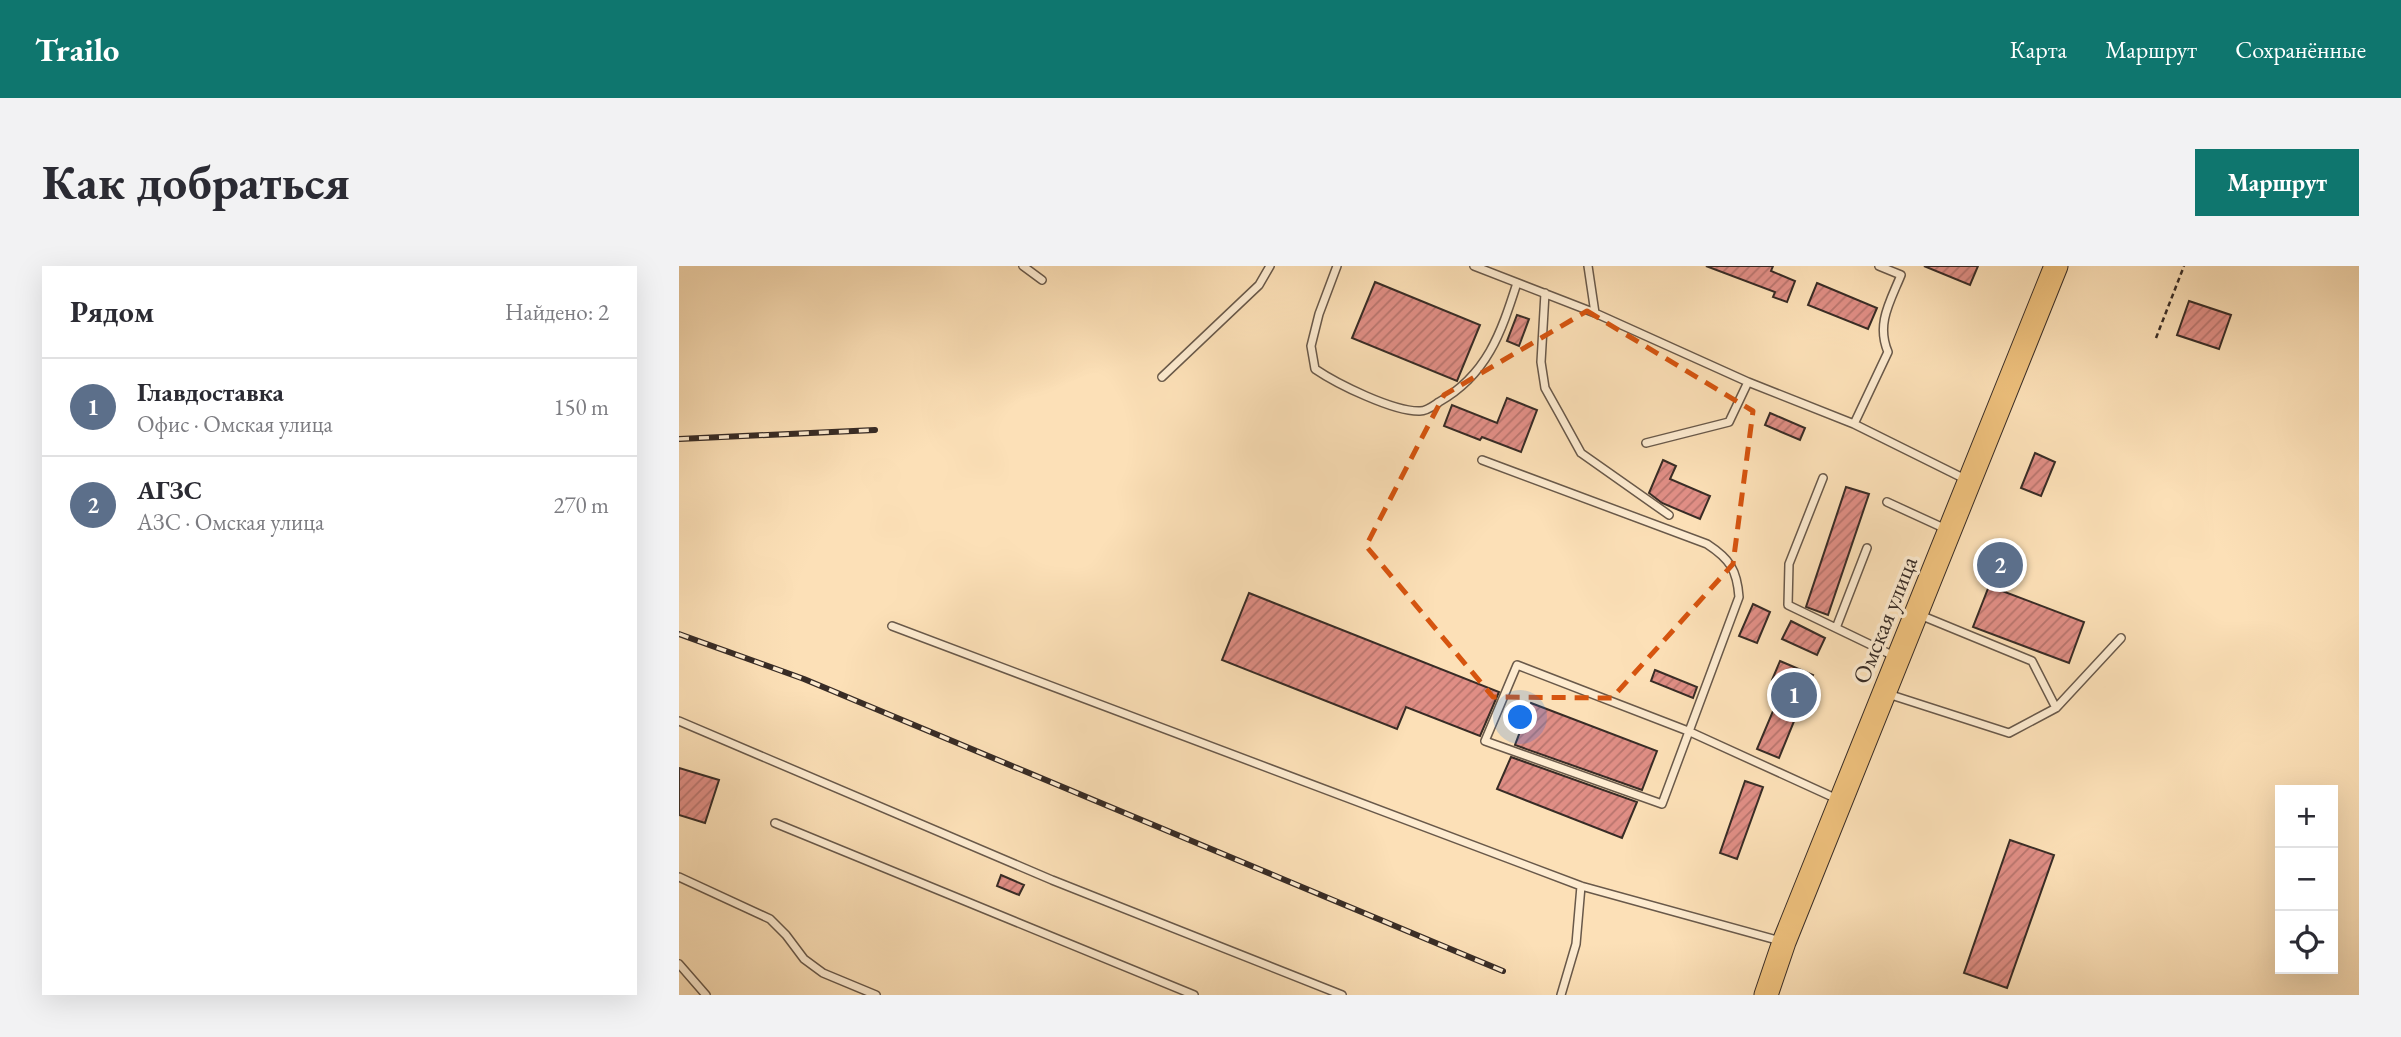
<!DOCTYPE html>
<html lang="ru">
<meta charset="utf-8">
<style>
:root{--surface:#fff;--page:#f2f2f3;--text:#2b2b33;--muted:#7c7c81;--line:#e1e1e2;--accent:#0f766e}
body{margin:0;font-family:"EB Garamond",serif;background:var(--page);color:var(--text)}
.controls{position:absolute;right:21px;bottom:21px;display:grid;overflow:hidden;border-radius:0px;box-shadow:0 7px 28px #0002}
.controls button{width:63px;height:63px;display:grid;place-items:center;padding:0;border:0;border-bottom:2px solid var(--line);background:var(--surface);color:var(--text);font:35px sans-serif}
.you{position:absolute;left:842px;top:452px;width:24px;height:24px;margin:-18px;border:5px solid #fff;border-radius:50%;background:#1a73e8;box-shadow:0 0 0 10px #1a73e833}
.badge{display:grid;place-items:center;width:46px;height:46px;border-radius:50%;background:var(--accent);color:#fff;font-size:23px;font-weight:700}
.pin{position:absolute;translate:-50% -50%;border:4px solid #fff;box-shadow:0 2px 7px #0006}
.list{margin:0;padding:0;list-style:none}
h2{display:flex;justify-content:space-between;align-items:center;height:91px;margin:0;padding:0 28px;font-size:30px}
h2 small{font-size:23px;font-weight:400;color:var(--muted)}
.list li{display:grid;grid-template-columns:46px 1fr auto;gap:21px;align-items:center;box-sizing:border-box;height:98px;padding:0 28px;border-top:2px solid var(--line)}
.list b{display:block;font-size:26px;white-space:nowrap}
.list p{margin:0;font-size:23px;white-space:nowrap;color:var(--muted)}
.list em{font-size:23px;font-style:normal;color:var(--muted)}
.icon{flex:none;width:38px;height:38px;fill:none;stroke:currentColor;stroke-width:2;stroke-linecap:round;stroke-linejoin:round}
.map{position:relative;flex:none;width:1680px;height:729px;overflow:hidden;border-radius:0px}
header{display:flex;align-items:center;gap:42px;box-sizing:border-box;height:98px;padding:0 35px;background:var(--accent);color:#fff}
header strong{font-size:33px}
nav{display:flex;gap:38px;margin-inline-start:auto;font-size:24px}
.intro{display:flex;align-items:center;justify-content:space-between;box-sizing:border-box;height:168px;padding:0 42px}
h1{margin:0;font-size:49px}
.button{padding:18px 32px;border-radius:0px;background:var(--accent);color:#fff;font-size:24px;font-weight:700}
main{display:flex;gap:42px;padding:0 42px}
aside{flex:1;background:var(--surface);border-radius:0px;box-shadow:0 7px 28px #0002}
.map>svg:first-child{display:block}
</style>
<header>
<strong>Trailo</strong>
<nav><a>Карта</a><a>Маршрут</a><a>Сохранённые</a></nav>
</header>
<div class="intro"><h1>Как добраться</h1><a class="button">Маршрут</a></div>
<main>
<aside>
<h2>Рядом<small>Найдено: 2</small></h2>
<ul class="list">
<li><span class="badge" style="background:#5c6f8a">1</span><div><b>Главдоставка</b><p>Офис · Омская улица</p></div><em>150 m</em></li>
<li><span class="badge" style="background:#5c6f8a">2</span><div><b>АГЗС</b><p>АЗС · Омская улица</p></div><em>270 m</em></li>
</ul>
</aside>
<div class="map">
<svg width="1680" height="729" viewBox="0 0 1680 729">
<defs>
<pattern id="building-hatch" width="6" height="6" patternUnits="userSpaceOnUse" patternTransform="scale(1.75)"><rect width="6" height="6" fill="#e08e85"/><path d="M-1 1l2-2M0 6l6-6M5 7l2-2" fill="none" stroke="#b7746d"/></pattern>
</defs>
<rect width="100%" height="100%" fill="#fce0b7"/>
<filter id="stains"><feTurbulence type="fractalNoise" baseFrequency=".00286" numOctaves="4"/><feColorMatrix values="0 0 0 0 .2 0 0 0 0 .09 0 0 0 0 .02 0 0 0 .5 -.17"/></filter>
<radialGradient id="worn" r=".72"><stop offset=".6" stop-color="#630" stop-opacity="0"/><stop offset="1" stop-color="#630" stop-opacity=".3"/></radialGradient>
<path fill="url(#building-hatch)" stroke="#382c26" stroke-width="2" d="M1027 0H1094L1092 5 1116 15 1108 36 1094 31 1096 26Z
M1245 0H1299L1291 19Z
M696 16 801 59 778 115 673 72Z
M1138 17 1198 42 1189 63 1129 39Z
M1510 35 1552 49 1540 83 1498 69Z
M838 49 850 53 840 80 828 75Z
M828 132 858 144 842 186 803 171 801 174 765 160 773 139 818 157Z
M1091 147 1126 162 1121 174 1086 159Z
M1356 187 1376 196 1362 230 1342 222Z
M984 194 997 200 991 213 1031 230 1021 253 983 237 970 227Z
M1167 221 1190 228 1149 349 1127 341Z
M1310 320 1405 356 1390 397 1294 361Z
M570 327 820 426 801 470 727 441 718 463 543 394Z
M1074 338 1091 346 1078 377 1060 370Z
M1112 355 1146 372 1138 389 1103 373Z
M1101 395 1134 409 1100 492 1078 483 1105 419 1093 414Z
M976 404 1018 421 1014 432 972 415Z
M852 437 978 485 963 524 836 479Z
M832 491 958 536 943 572 818 523Z
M0 502 40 514 26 557 0 549Z
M1066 515 1084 521 1058 593 1041 587Z
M1331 574 1375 589 1328 722 1285 707Z
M322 609 345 619 340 629 318 620Z"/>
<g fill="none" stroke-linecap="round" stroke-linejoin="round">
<defs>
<path id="service" d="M344 0 363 14
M658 0 640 48 632 80 636 103C658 118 715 146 741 145 748 145 754 140 760 136 808 109 822 67 838 17
M795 0 916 47 1069 116 1175 158 1288 214
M909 0 916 47
M866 27 862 96 866 122 880 147 902 187 990 249
M483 111 580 19 591 0
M1175 158 1209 86C1197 58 1211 36 1222 9L1200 0
M967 177 1050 156 1069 116
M803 194 1028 278C1051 293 1058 304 1060 331L983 538 806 475 838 399 1009 465 1158 533
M1144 212 1110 298 1109 339 1215 390
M1208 236 1269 264
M1241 349 1353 395 1377 442
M213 360 902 620 1101 675
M1157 362 1188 282
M1209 428 1330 467 1377 442 1442 372
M0 455 373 614 663 729
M96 557 515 729
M0 611 91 653 107 669 125 693 144 707 197 729
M0 698 27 729
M882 729 897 678 902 620"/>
<path id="primary" d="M1087 729 1105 676 1377 0"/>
</defs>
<use href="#service" stroke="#69594a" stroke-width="10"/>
<use href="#primary" stroke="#382c26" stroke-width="25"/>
<path stroke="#382c26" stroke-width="2.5" stroke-dasharray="5 3.5" stroke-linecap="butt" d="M1477 72 1505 0"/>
<use href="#service" stroke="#fdebd0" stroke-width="7"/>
<use href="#primary" stroke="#eec07c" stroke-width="23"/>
<defs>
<path id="rail" d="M0 173 196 164
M0 368 125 413 824 705"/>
</defs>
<use href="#rail" stroke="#382c26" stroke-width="6"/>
<use href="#rail" stroke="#fdebd0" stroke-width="3.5" stroke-dasharray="10" stroke-linecap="butt"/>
</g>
<path fill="none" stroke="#d6540f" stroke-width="5" stroke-dasharray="14 9" stroke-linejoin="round" d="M908 45 1074 145 1054 298 933 432 814 431 687 280 765 129Z"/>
<g text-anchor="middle" stroke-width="7" stroke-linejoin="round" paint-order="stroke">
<g font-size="24" fill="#382c26" stroke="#fdebd0">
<text transform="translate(1206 354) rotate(-68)" y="8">Омская улица</text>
</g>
</g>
<rect width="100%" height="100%" filter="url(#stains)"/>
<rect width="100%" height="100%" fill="url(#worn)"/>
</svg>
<div class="controls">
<button>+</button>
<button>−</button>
<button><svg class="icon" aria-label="locate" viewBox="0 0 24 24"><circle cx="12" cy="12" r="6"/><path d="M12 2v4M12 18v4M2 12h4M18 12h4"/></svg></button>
</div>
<div class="you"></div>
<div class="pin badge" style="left:1115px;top:429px;background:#5c6f8a">1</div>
<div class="pin badge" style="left:1321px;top:299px;background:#5c6f8a">2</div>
</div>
</main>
